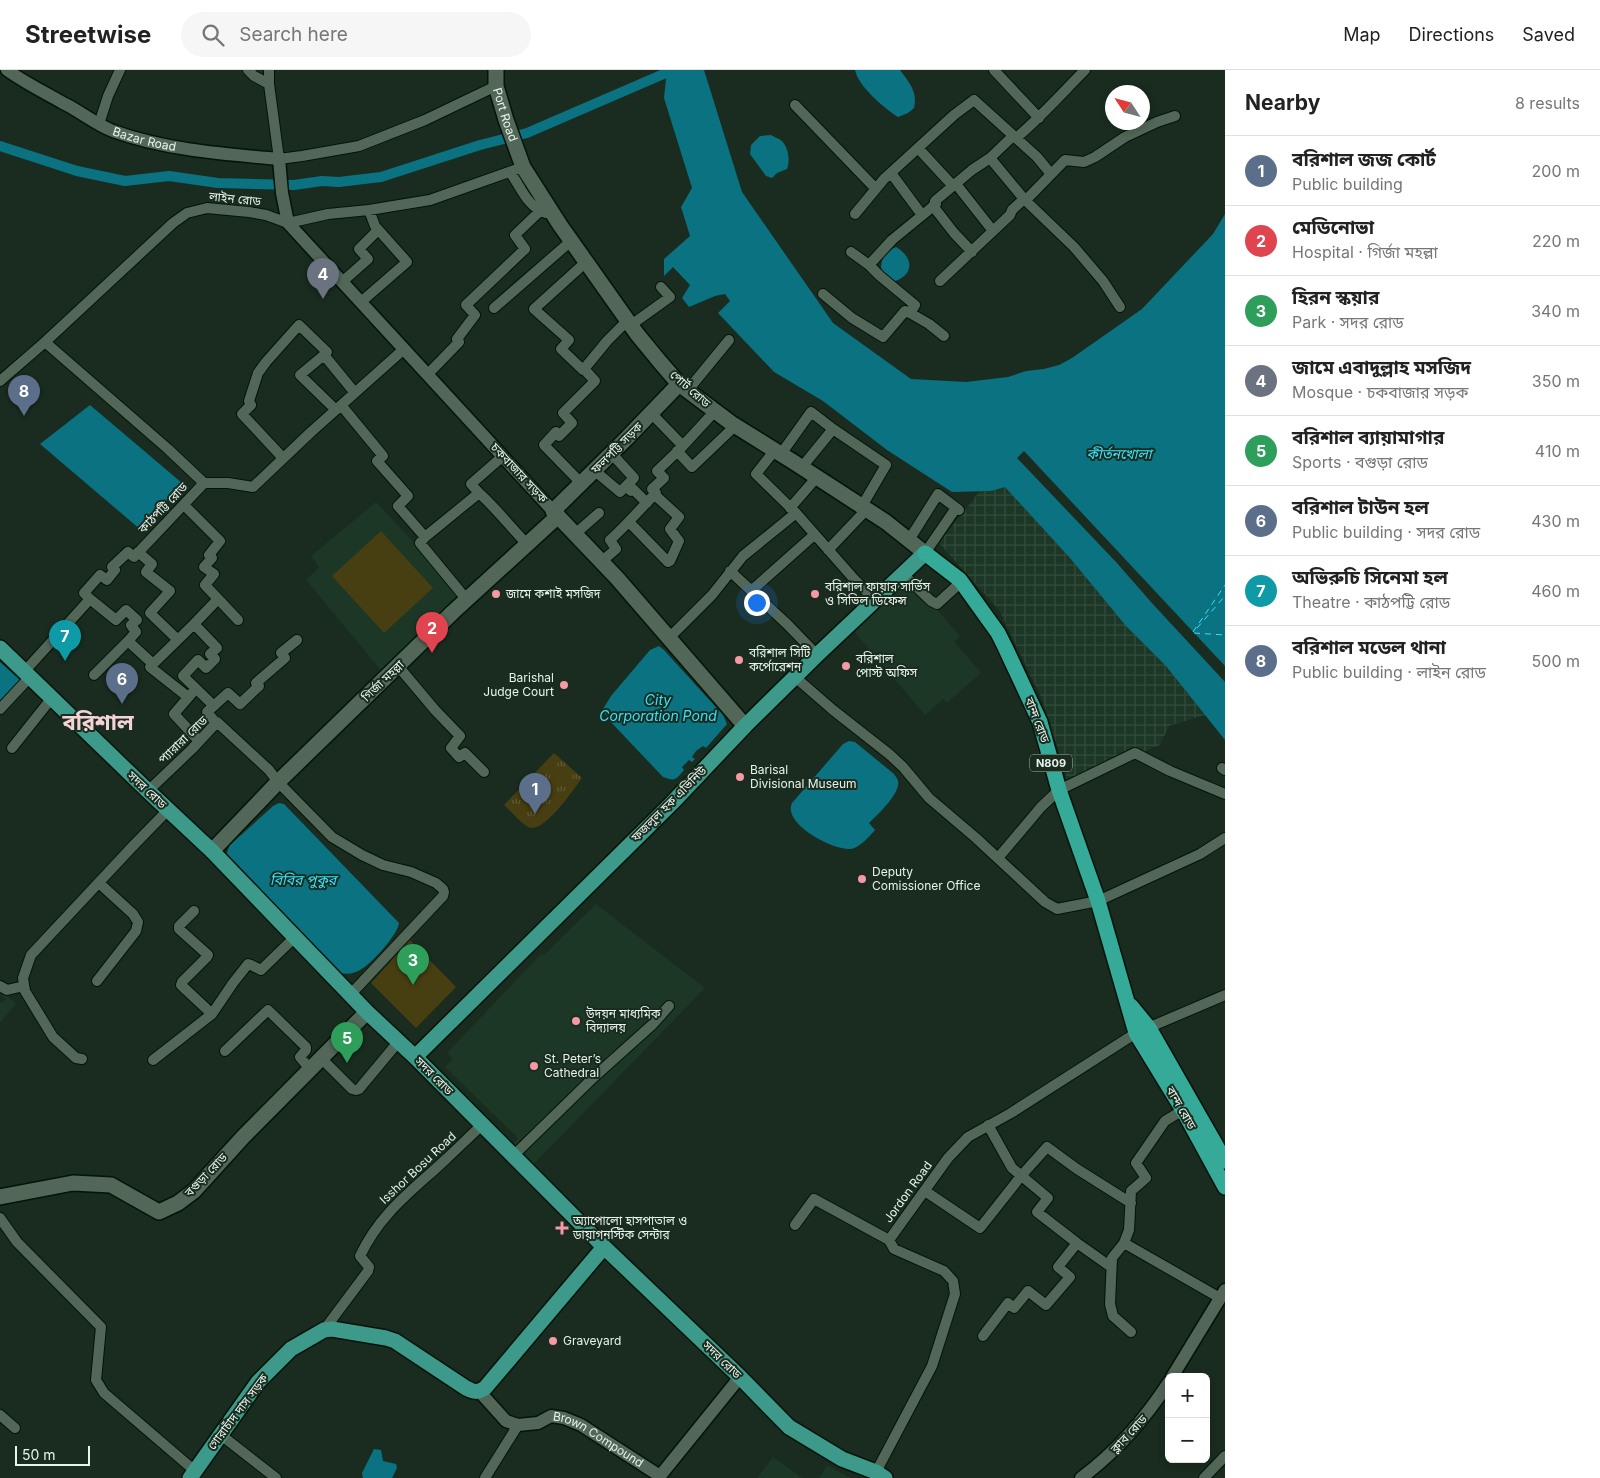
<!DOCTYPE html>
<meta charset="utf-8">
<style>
:root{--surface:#fff;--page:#f6f6f6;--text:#222;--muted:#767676;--line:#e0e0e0;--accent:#80585d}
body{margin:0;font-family:Inter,"Noto Sans Bengali",sans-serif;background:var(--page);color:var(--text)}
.controls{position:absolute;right:15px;bottom:15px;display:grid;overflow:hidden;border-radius:8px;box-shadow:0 2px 8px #0003}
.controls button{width:45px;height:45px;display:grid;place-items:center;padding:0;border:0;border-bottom:1px solid var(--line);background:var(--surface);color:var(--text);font:25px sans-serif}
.compass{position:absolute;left:1105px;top:15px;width:45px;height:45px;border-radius:50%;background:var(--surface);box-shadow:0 2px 8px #0003;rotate:306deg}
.scale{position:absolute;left:15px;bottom:12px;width:75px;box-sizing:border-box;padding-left:5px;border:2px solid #e7f3eb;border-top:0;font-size:14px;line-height:18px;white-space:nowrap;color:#e7f3eb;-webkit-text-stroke:4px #192c1f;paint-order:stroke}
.you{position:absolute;left:756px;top:532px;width:18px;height:18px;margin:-12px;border:4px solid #fff;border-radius:50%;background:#1a73e8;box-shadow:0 0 0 8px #1a73e833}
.badge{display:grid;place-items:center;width:32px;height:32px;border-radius:50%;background:var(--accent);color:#fff;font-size:16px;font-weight:700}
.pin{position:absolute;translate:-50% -41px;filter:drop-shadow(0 1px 2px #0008)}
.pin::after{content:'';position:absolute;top:26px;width:18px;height:15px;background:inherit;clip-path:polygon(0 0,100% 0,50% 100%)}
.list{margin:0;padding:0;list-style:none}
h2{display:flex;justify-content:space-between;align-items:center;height:65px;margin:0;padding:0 20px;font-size:21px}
h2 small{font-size:16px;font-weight:400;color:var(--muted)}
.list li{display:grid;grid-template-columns:32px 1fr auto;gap:15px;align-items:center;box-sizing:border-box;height:70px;padding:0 20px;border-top:1px solid var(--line)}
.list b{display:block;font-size:19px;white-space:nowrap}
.list p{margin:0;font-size:16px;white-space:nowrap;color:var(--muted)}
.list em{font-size:16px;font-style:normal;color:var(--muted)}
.icon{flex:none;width:28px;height:28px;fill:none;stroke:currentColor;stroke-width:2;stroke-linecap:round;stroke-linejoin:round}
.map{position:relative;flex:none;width:1225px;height:1408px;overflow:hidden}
header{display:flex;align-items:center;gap:30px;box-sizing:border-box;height:70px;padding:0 25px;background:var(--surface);border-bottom:1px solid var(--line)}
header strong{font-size:24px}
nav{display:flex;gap:28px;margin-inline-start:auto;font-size:18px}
.search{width:350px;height:45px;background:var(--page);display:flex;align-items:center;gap:12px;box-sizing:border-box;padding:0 18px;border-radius:28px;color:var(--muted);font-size:19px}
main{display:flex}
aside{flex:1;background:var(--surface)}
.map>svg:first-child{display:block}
</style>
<header>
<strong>Streetwise</strong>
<div class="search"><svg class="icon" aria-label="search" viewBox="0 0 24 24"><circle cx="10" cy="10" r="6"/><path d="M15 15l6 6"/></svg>Search here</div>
<nav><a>Map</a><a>Directions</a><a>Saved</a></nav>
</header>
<main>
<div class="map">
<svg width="1225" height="1408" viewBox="0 0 1225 1408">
<defs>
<pattern id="industrial-grid" width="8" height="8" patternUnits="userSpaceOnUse" patternTransform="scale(1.25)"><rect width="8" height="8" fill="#1d3726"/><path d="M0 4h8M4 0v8" fill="none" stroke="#334b3b"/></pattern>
<pattern id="grass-tufts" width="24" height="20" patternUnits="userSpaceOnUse" patternTransform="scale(1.25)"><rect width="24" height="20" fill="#473e12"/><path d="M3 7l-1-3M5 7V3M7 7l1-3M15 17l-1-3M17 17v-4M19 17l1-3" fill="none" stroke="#625a35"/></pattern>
</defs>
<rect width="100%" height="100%" fill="#192c1f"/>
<path fill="#1d3726" d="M376 432 465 527 384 604 306 510 319 497 311 486Z
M910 509 960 566 954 571 981 603 947 633 943 629 925 645 852 559Z
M596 834 705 918 531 1097 510 1077 518 1068 445 997 453 989 447 983 542 883 544 885Z
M0 920 16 934 0 953V932L2 933 6 929 0 924Z
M773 1387 801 1407 803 1408H757Z
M827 1395 848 1407 852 1408H819Z"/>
<path fill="url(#industrial-grid)" d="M994 403 1225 639 1169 656 1160 675 1106 696 1066 715V703L1042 629 999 540 939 473Z"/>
<path fill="url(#grass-tufts)" d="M554 683 582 708C574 719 543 765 528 757 520 752 512 742 504 735Z"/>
<path fill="#473e12" d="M381 461 433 518 384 563 332 506Z
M410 870 456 917 416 958 371 913Z"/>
<path fill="#0a7281" d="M667 0H704L742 122 833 253 911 309 966 312 1008 307 1026 301 1044 299 1059 295 1072 288 1142 239 1213 164 1225 144V670L1166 596 1126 556 1070 488 1005 417 991 421 952 422 887 380 823 331 774 302 718 243 730 231 725 224 715 226 689 237 682 228 690 215 673 197 664 206V189L690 166 681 137 692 118 664 28Z
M855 0H900C909 12 918 22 914 38L908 43 898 47C884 38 858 16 855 0Z
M771 65C774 67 780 69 782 71 789 79 790 91 787 99L777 103 772 108 766 106 750 84 751 75 760 66Z
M896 177C913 187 915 204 895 211 874 204 879 185 896 177Z
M90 335 182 413 141 460 40 374Z
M659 576 664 580 723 645 727 654 706 678 703 676 696 681 692 687 695 689 692 692 689 690 682 697 684 700C676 709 676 712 663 707L607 648 603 639 611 626 650 580Z
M0 592 22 612 0 637Z
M849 671 855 672 894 704C895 706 898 709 898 711 901 723 877 745 869 753L875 760C869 767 860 777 851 779 834 781 782 754 792 733L843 674Z
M279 733 284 734 399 853C398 864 373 892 363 898 356 903 349 905 340 903L228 789 227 782 230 775 273 736Z
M374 1379 381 1380 383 1391 396 1394 397 1398 392 1408H363L362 1403Z"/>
<path fill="#192c1f" d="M1024 381 1225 596V612L1151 532 1116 492 1017 388Z"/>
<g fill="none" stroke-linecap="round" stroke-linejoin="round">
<path stroke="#0a7281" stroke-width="10" d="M0 76 77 101 125 111 169 106 218 113 294 115 322 111 339 112 381 107 480 75 527 63 666 3"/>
<path stroke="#34e3fe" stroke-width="1" stroke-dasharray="6 5" stroke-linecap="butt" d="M1197 558 1225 526
M1193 562 1225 515
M1194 563 1225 565"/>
<defs>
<path id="minor" d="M248 0 254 6 269 14 279 89 302 86 359 76 425 50 496 16
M269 0V14
M994 0 1039 48
M795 35 876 119
M99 54 108 26 120 0
M1013 66 990 88 1024 129
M1016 68 1037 87 1051 104
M918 78 953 116
M510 102C521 117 527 137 546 143
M891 103 922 145
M956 114 993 161
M1026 130 1065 90 1084 92 1095 87 1125 67 1157 52 1175 46
M933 136 954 163 972 182
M855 144 884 109 954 45 974 30 1016 68C1041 47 1062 23 1085 0
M851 182 869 195 892 170 936 134 935 131 972 100 990 88
M940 211 1010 145 1012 140 1024 129 1074 177 1103 211 1120 237
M342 212 368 189 359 179 378 160
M823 224 852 248 883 267 905 241 910 243 915 235 880 206 869 195
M361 232 407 192 375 156 369 140
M494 238 571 171
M910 243 929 254 944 266
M631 255 670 227 661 217
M45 272 168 379 204 413
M584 299 583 300 561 279 569 270 534 239 586 192
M428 304 459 272 457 269 475 245 466 235 525 179 515 165 540 141
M0 311 45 272 173 153 187 143 207 138 249 142 266 145 288 153 328 144 369 140 430 130 523 97
M688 320 729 270
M341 335 383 386 377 391 408 426 398 436 425 467 420 473 467 530
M336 340 300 305 324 285 355 323
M651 343 683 376
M775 380 756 404 796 443 854 509 875 530
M677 381 692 397 735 356
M781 384 811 342 833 359 886 395 862 436
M283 388 242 344 251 335 249 331 258 303 266 292 299 255 327 282 324 285
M802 397 833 359
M595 401 620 422 634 408 612 384
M582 414 544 375 556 362 559 366 572 353 563 343 595 311 584 299 607 271 628 250
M626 416 631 421 633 419 647 433
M479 423C497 439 511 458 528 475
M184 435 220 471 209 485 212 488 204 497 214 504 205 515 238 550
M790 438 817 407
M629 452 668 492 670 491 679 471 670 459 679 447 655 425
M575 464 599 443
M425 467 479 423 471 414 503 386
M909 470 938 424 959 440
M828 480 867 439
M138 482 152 494 146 502 170 521 150 543 177 569
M925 483 956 438
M601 492 616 479 610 470C626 456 640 439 656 423L652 419 664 408 657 401 680 379 715 341
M730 501 787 554 817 585
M903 504 931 531 937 534 961 512
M751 521 814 465
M90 529 116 550 126 540 137 550 131 555 136 562 128 571
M669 568 712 525 743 486 796 443
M398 596 435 640 460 666 451 678 459 687 465 683 484 702
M24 602 90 529 84 523 100 505 107 510 115 500 112 497 128 482 134 487 204 413H228L253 417 311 362 404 279
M94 605 128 571 153 594
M795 607 833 640 889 684 903 697 929 728 976 768 1045 832 1057 839 1098 831 1200 784 1225 768
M192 623 174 644 199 671
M188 627 150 597 194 554
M214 636 183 606 198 590 206 598 215 589 210 584 217 578 194 554 218 529
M0 639 29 608
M216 653 207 642 228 623 240 634 259 616 256 613 285 588 281 583 297 570
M12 678 51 629
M1222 698 1225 700
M148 721 192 679 217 652 269 700 278 712 332 767 362 785 383 795 411 802 436 813 443 819 444 822 443 826 350 925
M998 788 1041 737 1059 720 1135 683 1170 701 1225 724
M194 841 179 856V859L208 885 207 887 182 912 181 915 212 944
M97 911 136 861 138 852 133 844 99 813
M0 916 7 920 24 916
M225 981 268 940 306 977V980L300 987 310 999
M321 988 352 1019 356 1020 359 1019 399 971
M82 989 76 988 53 967 25 921 23 908 31 885 132 777 168 740
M153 990 212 944 233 913 248 894 251 895 261 900 295 867
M988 1055 1012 1098 1048 1128 1037 1142 1077 1173
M513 1086 594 1007 653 954 669 936
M925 1121 980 1158 1021 1106 1047 1077 1077 1099 1131 1133
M0 1148 17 1172 101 1257 96 1310 104 1323 195 1401
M795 1155 814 1129 889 1170
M1124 1173 1220 1228
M324 1260 368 1201 369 1197 360 1186C381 1142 412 1121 445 1090 458 1078 470 1066 482 1055
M1131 1262 1113 1246 1110 1234 1112 1188 1124 1173 1129 1160 1131 1121 1146 1108 1136 1093 1165 1051 1183 1040
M983 1266 1008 1233 1014 1238 1028 1221 1046 1235 1070 1207 1058 1197 1077 1173 1111 1197
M0 1345 15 1358
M221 1365 276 1408
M876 1402 932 1296 955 1224 953 1211 944 1201 894 1179 889 1170 948 1088 968 1067 1011 1043 1136 963 1225 925
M485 1408 518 1355
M1204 1408 1225 1386"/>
<g id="tertiary">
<path id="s1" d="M7 0C25 13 44 22 63 33 80 41 95 54 113 61 166 80 223 84 279 89L282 123 288 153 553 441"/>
<path d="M1172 1307 1225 1220"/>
<path id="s2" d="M479 1321 506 1351 518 1355 538 1353 551 1346 564 1348 581 1355 660 1406 740 1307"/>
<path d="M1081 1408C1116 1382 1145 1349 1169 1312"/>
</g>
<g id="secondary">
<path id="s3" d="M496 0V16L506 50 523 97 560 155 637 264 660 292 679 314 731 353 792 391 886 452 925 483"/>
<path d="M679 314 627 368 553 441 617 508 745 656"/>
<path d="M212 781 278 712 453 542 558 446"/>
<path d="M0 1127 73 1113 111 1115 159 1142 178 1133 194 1121 243 1067 367 942"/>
</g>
<path id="primary" d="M0 578 148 721 212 781 367 942 415 987 604 1177 740 1307 789 1357 842 1389 876 1402 885 1408
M415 987 672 733 745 656 817 585 925 483
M190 1408 258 1312 291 1279 324 1260 332 1259 386 1268 395 1271 466 1318C474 1322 477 1323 485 1318L604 1177"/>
<path id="trunk" d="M925 483 960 510 998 563 1005 577 1040 652 1059 720 1098 831 1136 963 1183 1040 1225 1117
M1131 936 1149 958 1225 1091"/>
</defs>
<use href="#minor" stroke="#031409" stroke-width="12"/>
<use href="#tertiary" stroke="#031409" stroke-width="15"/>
<use href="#secondary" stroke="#031409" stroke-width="18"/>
<use href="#primary" stroke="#031409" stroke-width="18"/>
<use href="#trunk" stroke="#031409" stroke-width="18"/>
<use href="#minor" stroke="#526758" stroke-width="10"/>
<use href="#tertiary" stroke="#526758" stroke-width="12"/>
<use href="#secondary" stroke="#526758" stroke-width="15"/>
<use href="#primary" stroke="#3d9989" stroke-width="15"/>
<use href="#trunk" stroke="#36aa99" stroke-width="15"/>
</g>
<g fill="#f49aa5" stroke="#192c1f" stroke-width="2">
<circle cx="496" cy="524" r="5"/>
<circle cx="815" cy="524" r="5"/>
<circle cx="739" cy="590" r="5"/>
<circle cx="846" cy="596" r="5"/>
<circle cx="564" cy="615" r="5"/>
<circle cx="740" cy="707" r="5"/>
<circle cx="862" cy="809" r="5"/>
<circle cx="576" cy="951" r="5"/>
<circle cx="534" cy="996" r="5"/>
<path d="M559.5 1150.5h5v5h5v5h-5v5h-5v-5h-5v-5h5z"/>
<circle cx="553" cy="1271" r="5"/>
</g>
<g text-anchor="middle" stroke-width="4" stroke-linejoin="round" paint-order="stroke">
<rect fill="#192c1f" stroke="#a9b7ae" stroke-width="1" x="1030" y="684.5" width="42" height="17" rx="4"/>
<g font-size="11" font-weight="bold" fill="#e7f3eb">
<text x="1051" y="697">N809</text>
</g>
<g font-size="12" fill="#e7f3eb" stroke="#192c1f">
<text dy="4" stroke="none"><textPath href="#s3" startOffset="46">Port Road</textPath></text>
<text dy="4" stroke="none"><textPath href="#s1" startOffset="155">Bazar Road</textPath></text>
<text transform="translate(235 129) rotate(6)" y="4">লাইন রোড</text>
<text transform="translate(690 319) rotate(41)" y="4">পোর্ট রোড</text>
<text transform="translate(617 378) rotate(-45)" y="4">ফলপট্টি সড়ক</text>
<text transform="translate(519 403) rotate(47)" y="4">চকবাজার সড়ক</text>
<text transform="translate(163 438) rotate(-46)" y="4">কাঠপট্টি রোড</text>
<text transform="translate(383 611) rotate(-44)" y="4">গির্জা মহল্লা</text>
<text transform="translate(1037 650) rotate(69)" y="4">বান্দ রোড</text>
<text transform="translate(183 670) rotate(-44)" y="4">প্যারারা রোড</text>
<text transform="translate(147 720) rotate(43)" y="4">সদর রোড</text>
<text transform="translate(669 734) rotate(-45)" y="4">ফজলুল হক এভিনিউ</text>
<text transform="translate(434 1006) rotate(45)" y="4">সদর রোড</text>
<text transform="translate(1181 1038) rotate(60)" y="4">বান্দ রোড</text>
<text transform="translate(418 1098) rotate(-43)" y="4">Isshor Bosu Road</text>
<text transform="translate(206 1105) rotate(-46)" y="4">বগুড়া রোড</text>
<text transform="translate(908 1122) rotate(-54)" y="4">Jordon Road</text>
<text transform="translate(722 1290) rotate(44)" y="4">সদর রোড</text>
<text transform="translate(238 1342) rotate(-53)" y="4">গোরাচাঁদ দাস সড়ক</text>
<text transform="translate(1129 1364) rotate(-47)" y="4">ক্লাব রোড</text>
<text dy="4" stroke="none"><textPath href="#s2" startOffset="141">Brown Compound</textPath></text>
</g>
<g font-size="12" fill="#e7f3eb" stroke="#192c1f" text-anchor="start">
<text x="825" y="521">বরিশাল ফায়ার সার্ভিস<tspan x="825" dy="14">ও সিভিল ডিফেন্স</tspan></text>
<text x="506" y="528">জামে কশাই মসজিদ</text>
<text x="749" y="587">বরিশাল সিটি<tspan x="749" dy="14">কর্পোরেশন</tspan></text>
<text x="856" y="593">বরিশাল<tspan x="856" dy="14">পোস্ট অফিস</tspan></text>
<text x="554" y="612" text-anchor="end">Barishal<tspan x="554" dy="14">Judge Court</tspan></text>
<text x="750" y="704">Barisal<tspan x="750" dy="14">Divisional Museum</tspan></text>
<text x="872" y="806">Deputy<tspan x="872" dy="14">Comissioner Office</tspan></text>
<text x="586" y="948">উদয়ন মাধ্যমিক<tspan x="586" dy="14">বিদ্যালয়</tspan></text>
<text x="544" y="993">St. Peter’s<tspan x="544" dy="14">Cathedral</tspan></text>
<text x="573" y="1155">অ্যাপোলো হাসপাতাল ও<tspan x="573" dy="14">ডায়াগনস্টিক সেন্টার</tspan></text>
<text x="563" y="1275">Graveyard</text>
</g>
<g font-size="14" font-style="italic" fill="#34e3fe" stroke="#192c1f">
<text x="1119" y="389">কীর্তনখোলা</text>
<text x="658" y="635">City<tspan x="658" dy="16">Corporation Pond</tspan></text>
<text x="303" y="815">বিবির পুকুর</text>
</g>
<g font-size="22" font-weight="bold" fill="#f5d2d5" stroke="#192c1f">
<text x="98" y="660">বরিশাল</text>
</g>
</g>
</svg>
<div class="controls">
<button>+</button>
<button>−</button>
</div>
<svg class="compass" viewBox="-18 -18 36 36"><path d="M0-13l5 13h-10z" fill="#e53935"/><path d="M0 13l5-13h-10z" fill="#767676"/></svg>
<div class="scale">50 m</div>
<div class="you"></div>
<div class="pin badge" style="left:535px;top:744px;background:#5c6f8a">1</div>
<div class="pin badge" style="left:432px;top:583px;background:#e0444e">2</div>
<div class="pin badge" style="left:413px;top:915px;background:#2e9e5b">3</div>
<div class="pin badge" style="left:323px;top:229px;background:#6b7280">4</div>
<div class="pin badge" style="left:347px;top:993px;background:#2e9e5b">5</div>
<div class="pin badge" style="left:122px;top:634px;background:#5c6f8a">6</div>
<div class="pin badge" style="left:65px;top:591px;background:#0f9aa8">7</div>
<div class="pin badge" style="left:24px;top:346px;background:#5c6f8a">8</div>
</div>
<aside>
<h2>Nearby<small>8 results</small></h2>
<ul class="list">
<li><span class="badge" style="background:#5c6f8a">1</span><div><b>বরিশাল জজ কোর্ট</b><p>Public building</p></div><em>200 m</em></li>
<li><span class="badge" style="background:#e0444e">2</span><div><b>মেডিনোভা</b><p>Hospital · গির্জা মহল্লা</p></div><em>220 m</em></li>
<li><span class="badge" style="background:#2e9e5b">3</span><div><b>হিরন স্কয়ার</b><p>Park · সদর রোড</p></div><em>340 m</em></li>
<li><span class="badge" style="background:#6b7280">4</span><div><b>জামে এবাদুল্লাহ মসজিদ</b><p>Mosque · চকবাজার সড়ক</p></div><em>350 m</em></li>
<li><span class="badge" style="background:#2e9e5b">5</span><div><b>বরিশাল ব্যায়ামাগার</b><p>Sports · বগুড়া রোড</p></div><em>410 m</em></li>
<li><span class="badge" style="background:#5c6f8a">6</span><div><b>বরিশাল টাউন হল</b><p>Public building · সদর রোড</p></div><em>430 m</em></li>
<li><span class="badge" style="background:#0f9aa8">7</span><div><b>অভিরুচি সিনেমা হল</b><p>Theatre · কাঠপট্টি রোড</p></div><em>460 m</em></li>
<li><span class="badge" style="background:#5c6f8a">8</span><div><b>বরিশাল মডেল থানা</b><p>Public building · লাইন রোড</p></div><em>500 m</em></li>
</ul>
</aside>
</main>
